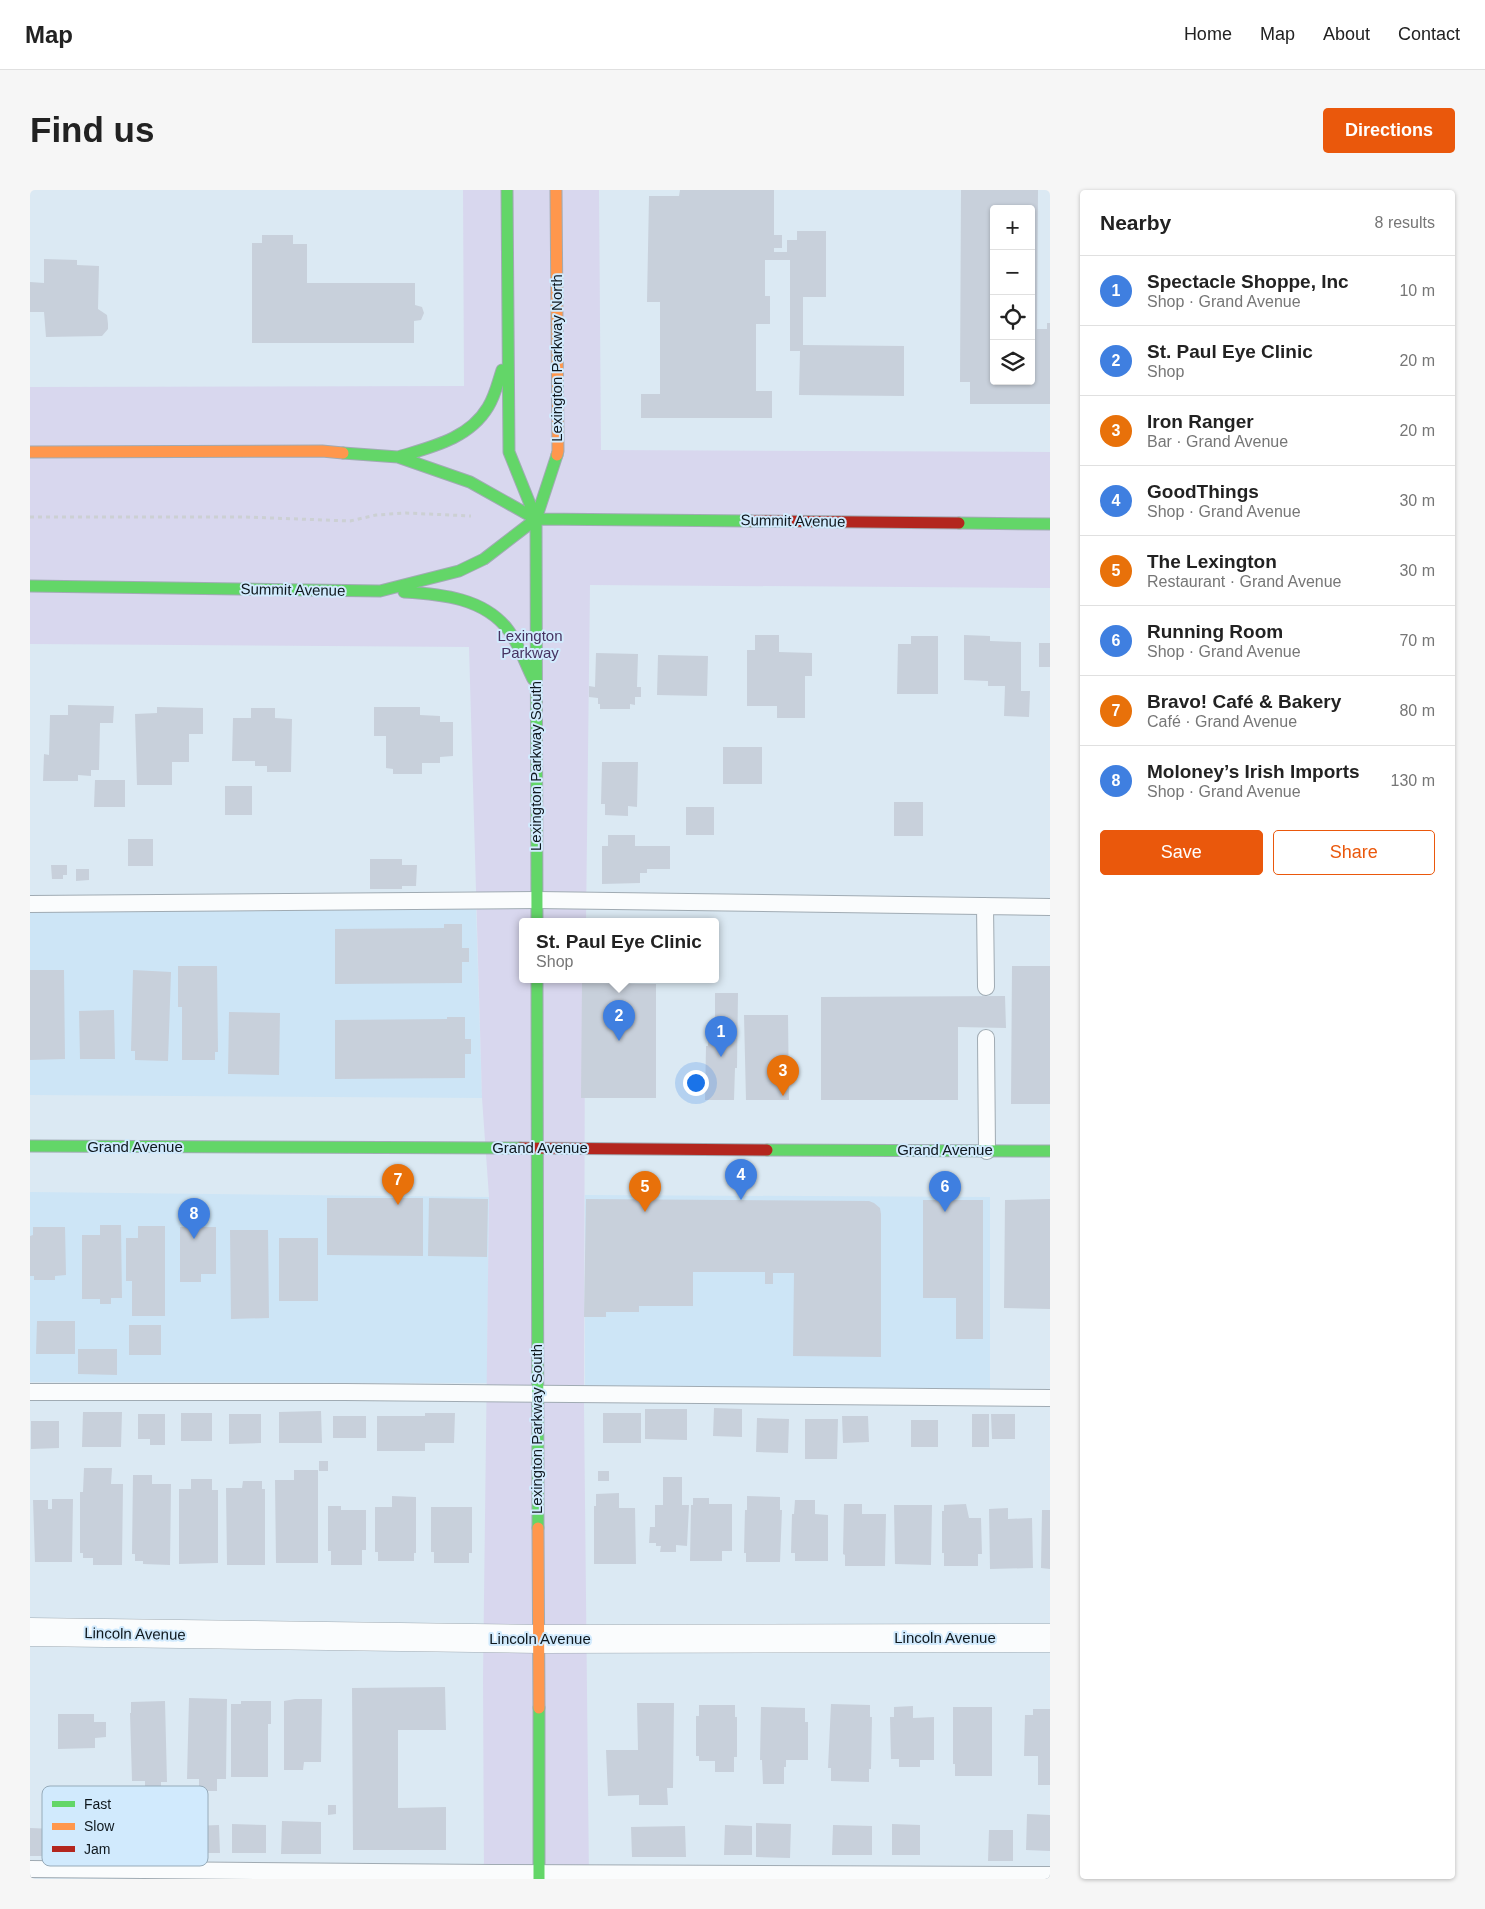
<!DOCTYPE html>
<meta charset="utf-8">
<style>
:root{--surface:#fff;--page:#f6f6f6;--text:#222;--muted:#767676;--line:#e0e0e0;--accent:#ea580c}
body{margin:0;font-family:Arial,sans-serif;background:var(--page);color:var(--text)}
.controls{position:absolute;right:15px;top:15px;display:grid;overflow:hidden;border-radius:5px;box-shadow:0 1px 4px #0004}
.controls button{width:45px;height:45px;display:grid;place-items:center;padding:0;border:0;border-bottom:1px solid var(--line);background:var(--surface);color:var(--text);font:25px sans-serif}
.you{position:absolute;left:665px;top:892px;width:18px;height:18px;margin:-12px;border:4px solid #fff;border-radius:50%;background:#1a73e8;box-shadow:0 0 0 8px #1a73e833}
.badge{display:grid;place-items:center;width:32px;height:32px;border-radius:50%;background:var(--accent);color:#fff;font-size:16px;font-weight:700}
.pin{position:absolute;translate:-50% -41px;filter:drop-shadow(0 1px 2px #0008)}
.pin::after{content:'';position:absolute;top:26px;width:18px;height:15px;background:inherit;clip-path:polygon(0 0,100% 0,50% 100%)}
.popup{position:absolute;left:489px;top:728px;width:200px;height:65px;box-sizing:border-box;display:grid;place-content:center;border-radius:5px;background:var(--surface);filter:drop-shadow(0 1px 4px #0005);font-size:16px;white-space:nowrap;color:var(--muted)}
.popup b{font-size:19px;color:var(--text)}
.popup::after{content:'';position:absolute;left:50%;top:100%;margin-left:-10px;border:10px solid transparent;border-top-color:var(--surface)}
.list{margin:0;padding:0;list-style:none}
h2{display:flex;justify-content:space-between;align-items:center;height:65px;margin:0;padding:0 20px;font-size:21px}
h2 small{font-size:16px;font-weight:400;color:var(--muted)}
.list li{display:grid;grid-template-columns:32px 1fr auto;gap:15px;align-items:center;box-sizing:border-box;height:70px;padding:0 20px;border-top:1px solid var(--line)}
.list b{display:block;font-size:19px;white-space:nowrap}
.list p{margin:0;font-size:16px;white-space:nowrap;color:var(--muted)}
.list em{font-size:16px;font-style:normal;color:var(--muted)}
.actions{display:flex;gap:10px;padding:15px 20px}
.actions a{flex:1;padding:11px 0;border:1px solid var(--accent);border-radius:5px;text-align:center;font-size:18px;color:var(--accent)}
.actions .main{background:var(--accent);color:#fff}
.icon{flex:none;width:28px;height:28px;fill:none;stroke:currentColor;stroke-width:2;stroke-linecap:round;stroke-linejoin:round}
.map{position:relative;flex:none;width:1020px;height:1689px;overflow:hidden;border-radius:5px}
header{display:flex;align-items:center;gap:30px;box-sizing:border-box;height:70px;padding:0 25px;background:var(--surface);border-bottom:1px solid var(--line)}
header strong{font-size:24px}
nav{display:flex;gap:28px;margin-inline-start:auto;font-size:18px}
.intro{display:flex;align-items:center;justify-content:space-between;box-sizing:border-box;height:120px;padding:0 30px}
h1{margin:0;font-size:35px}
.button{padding:12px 22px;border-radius:5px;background:var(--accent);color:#fff;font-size:18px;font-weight:700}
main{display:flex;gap:30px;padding:0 30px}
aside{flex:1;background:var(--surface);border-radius:5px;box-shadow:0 1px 4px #0004}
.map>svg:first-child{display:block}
</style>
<header>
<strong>Map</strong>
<nav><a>Home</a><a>Map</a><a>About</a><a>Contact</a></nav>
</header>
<div class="intro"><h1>Find us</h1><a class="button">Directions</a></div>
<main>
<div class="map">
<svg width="1020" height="1689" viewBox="0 0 1020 1689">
<rect width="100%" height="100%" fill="#dbe9f3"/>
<path fill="#cde5f6" d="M0 717 446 718 452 908 0 905Z
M0 1002 459 1007 457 1193 0 1192Z
M555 1005 960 1007V1201L555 1200Z"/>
<path fill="#d8d7ee" d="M433 0H569L571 260 1020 262V398L560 395 556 732H493V790H555L554 1218 559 1689H454L453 1488 459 1007 452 908 439 457 0 454V197L434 196Z"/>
<path fill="#c8d0db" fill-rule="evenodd" d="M650 0H744V45H752V58H744V62H757V50H767V41H796V107H773V155L874 156V206L769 205 770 161H760V70H735V106H740V134H726V201H742V228H611V204H630V112H617L619 6H649Z
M931 0H1008L1007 139H1017V133H1020V214H940V192H930ZM964 19H1001V191H964Z
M232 45H263V54H277V93H385V115L392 117 394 123 391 130 384 131V153H222V53H232Z
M14 69 47 70V75L69 76 68 119 77 125 78 134V139L72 146 16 147 14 122H0V92L14 93Z
M725 445H749V462L782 463V486H775V528H747V516H717V460H725Z
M934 445 960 446V451L991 452V501H1000L999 527 974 526 975 496H958V491L934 490Z
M881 446H908V504H867L868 454H881Z
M1009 453H1020V477H1009Z
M566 463 608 464 607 497H611V507H605V515L600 514V519H570V514H568V508L559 507V496L565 497Z
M628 465 678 466 677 506 627 505Z
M38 515 84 516 83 533H70L69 580H61V586L48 585V591H13L14 564 19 565 20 525H38Z
M127 517 173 518V544H159V572H142V595H107L105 524 127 523Z
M344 517H390V525L410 526V532H423V566L410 567V573H392V584H363V579L356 578V546H344Z
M221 518H245V528L262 529 261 582H237V576H225V571H202L203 528H221Z
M693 557H732V594H693Z
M572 572H608L607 617 598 616V626L575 625V614H571Z
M65 590H95V617H64Z
M195 596H222V625H195Z
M864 612H893V646H864Z
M656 617H684V645H656Z
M578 645H605V656H640V679H617V683H610V693L572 694V656H578Z
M98 649H123V676H98Z
M340 669H372V675H387L386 696H372V699H340Z
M21 675H37V685H33V689H22Z
M46 679H59V690L46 691Z
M414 734H432V758H439V772H432V793L305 794V739L414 738Z
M148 776H187L188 862H185V870H152V817H148Z
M982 776H1020V914H981Z
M0 780H34L35 869 0 870Z
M103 780 141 782 138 871 105 870V861H101Z
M552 793 626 794V908H551Z
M685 803H708L707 878H705L704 910H675L676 856H678V839H685Z
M975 806 976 838 928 837V910H791V807Z
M84 820 85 869H50L49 821Z
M199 822 250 823 249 885 198 884Z
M714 825H758L759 910H716Z
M417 827H435V849H441V864H435V888L305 889V830L417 829Z
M297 1008H393V1066L297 1065Z
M399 1008 458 1009 457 1067 398 1066Z
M556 1009 839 1011 844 1013 850 1018 851 1024V1167L763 1166 764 1083H743V1094H735V1082H663V1116H609V1122H576V1127H554Z
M1020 1009V1119L974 1118 975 1010Z
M893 1010H953V1149H926V1108H893Z
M70 1035H91L92 1108H81V1114H70V1109H52V1045H70Z
M108 1036H135V1126H102V1091H96V1048H108Z
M3 1037H35L36 1085 25 1086V1090H4V1086H0V1046L3 1045Z
M150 1037H186V1084H171V1092H150Z
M200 1040H238L239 1128 201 1129Z
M249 1048H288V1111H249Z
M7 1131H45V1164H6Z
M99 1135H131V1165H99Z
M48 1159H87V1185L48 1184Z
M684 1218 712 1219V1247L683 1246Z
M615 1219H657V1250L615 1249Z
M291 1221 292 1253H249V1222Z
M53 1222H92L91 1257H52Z
M151 1223H182V1251H151Z
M395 1223H425L424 1253H395V1261H347V1226H395Z
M573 1223H611V1253H573Z
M108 1224H135V1255H120V1249H108Z
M199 1224H231V1253L199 1254Z
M942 1224H959V1257H942Z
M961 1224H985V1249H962Z
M303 1226H336V1248H303Z
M812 1226H838L839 1252 813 1253Z
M727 1228 759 1229 758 1263 726 1262Z
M775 1229H808L807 1269H775Z
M881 1230H908V1257H881Z
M1 1231H29V1258L1 1259Z
M289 1271H298V1281H289Z
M54 1278H82L81 1294H93L92 1375H63V1368H53V1363H50V1302H53Z
M264 1280H288V1373H246L245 1290H264Z
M568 1281H579V1291H568Z
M103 1285H122V1294H141L140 1375 113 1374V1371H105V1364H102Z
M633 1287H652V1315H659L657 1356 646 1355V1362H630L631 1356H626V1353H619L620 1337H625V1315H633Z
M161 1289H182V1300H188V1373L149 1374V1299H161Z
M213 1291H232V1299H235V1375H197L196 1298H212Z
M589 1303V1318H605L606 1374H564V1316H566V1304Z
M362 1306 386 1307V1363H384V1371H348V1362H345V1317H362Z
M717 1306 750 1307V1320H752L750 1372H716V1363H714L715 1320H717Z
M663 1308H679V1314H702V1361H692V1371H660L661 1315H663Z
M22 1309H43L42 1372H5L3 1310H18V1319H22Z
M765 1310H785V1324L798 1325V1371H765V1363H761L762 1324H764Z
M814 1314H832V1324H856L855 1376H815V1365L813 1364Z
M936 1314 939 1328H951L952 1364H948V1376H914V1363H912V1321H914V1315Z
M864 1315H902L901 1375 865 1374Z
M298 1316H311V1320H336V1360H332V1375H301V1361H298Z
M401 1317H442V1363H439V1373H404V1362H401Z
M978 1318V1329L1002 1328 1003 1378 960 1379 959 1319Z
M1012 1320H1020V1379L1011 1378Z
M415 1497 416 1540H368V1618L416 1617V1660H323L322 1498Z
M159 1508 197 1509 196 1589H187V1601H169V1589H157Z
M265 1509H292L291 1572H274L273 1580H254V1511Z
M135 1511 137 1592H131V1604H115V1591H102L100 1523H101V1512Z
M211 1511H241V1534H238V1587H201V1514H211Z
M607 1513H644L643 1598H637L638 1615H609V1605L578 1606 576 1560H608Z
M801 1514 840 1515V1527H842L841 1579H839V1592L801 1591V1578H798Z
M669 1515H705V1527H707V1567H704V1582H685V1571H669V1566H666V1526H669Z
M883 1516V1528L904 1527V1570H890V1577H869V1569H861L860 1527H864V1517Z
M731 1517 775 1518V1532H778V1570H756V1577H754V1594H733L732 1570H730Z
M923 1517H962V1586H925V1574H923Z
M1003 1519H1020V1595H1008V1566H994L995 1525H1003Z
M28 1524H64V1532H76V1547L65 1548V1558L28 1559Z
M298 1615H306V1624L298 1625Z
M997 1624 1020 1625V1661L996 1660Z
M70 1625 96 1626V1655H69Z
M252 1631 291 1632V1664H251Z
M726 1633 761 1634 760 1668 726 1667Z
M202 1634 236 1635V1663H202Z
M862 1634 890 1635V1665H862Z
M189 1635 190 1663H163L162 1636Z
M695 1635 722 1636V1665H694Z
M803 1635 842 1636V1665H802Z
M105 1636H143V1663H105Z
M655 1636 656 1667H602L601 1637Z
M0 1638 25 1639 24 1666H0Z
M959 1640H983V1671H958Z"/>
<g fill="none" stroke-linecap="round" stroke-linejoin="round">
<defs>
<path id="lane" d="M0 714 507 710 1020 717
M955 716 956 797
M956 848 957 961
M0 1202H315L1020 1208
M0 1679 462 1683 1020 1685"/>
<path id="street" d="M0 1442 508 1449 1020 1448"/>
<path id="fast" d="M477 0 479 262 506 329
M313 263 368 267 440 292 506 329 721 331
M368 267C401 257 439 249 458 217 465 206 468 192 472 180
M929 333 1020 334
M0 396 350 401 429 381 454 369 506 329
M374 402C411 404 455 408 479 441 489 455 495 473 503 489
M507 732 506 329 527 265
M507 790 508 1338
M0 956 490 958
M737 960 1020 961
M509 1518V1689"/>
<path id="slow" d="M526 0 528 261 527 265
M0 262 292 261 313 263
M508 1338 509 1518"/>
<path id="jam" d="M721 331 929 333
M490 958 737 960"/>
</defs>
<use href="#lane" stroke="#a0abb3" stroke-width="18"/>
<use href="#street" stroke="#a0abb3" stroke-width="29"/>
<use href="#fast" stroke="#a0abb3" stroke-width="13"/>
<use href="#slow" stroke="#a0abb3" stroke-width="13"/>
<use href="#jam" stroke="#a0abb3" stroke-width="13"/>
<path stroke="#ccd0d3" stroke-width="3" stroke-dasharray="4 4" stroke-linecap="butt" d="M0 327H216L320 331 346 325 376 323 441 326"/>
<use href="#lane" stroke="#fafcfd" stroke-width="16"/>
<use href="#street" stroke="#fafcfd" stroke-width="28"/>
<use href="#fast" stroke="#63d668" stroke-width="11"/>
<use href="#slow" stroke="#ff974d" stroke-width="11"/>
<use href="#jam" stroke="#b3261e" stroke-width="11"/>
</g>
<g text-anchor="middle" stroke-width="4" stroke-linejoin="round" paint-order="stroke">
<g font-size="15" fill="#0e171d" stroke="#d1eafd">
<text transform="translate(527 168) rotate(-90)" y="5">Lexington Parkway North</text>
<text transform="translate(763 331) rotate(1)" y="5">Summit Avenue</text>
<text transform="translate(263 400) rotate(1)" y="5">Summit Avenue</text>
<text transform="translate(506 576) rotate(-90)" y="5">Lexington Parkway South</text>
<text x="105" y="962">Grand Avenue</text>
<text x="510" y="963">Grand Avenue</text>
<text x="915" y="965">Grand Avenue</text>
<text transform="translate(507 1239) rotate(-90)" y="5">Lexington Parkway South</text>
<text transform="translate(105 1444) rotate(1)" y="5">Lincoln Avenue</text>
<text x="915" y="1453">Lincoln Avenue</text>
<text x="510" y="1454">Lincoln Avenue</text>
</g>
<g font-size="15" fill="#463361" stroke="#d1eafd">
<text x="500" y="451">Lexington<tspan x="500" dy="17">Parkway</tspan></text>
</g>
</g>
<rect x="12" y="1596" width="166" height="80" rx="8" fill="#d1eafd" stroke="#96abba" stroke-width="1"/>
<rect x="22" y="1611" width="23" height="6" fill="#63d668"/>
<rect x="22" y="1633" width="23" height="7" fill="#ff974d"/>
<rect x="22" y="1656" width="23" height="6" fill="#b3261e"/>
<g font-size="14" fill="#0e171d">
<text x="54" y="1619">Fast</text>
<text x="54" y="1641">Slow</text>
<text x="54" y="1664">Jam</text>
</g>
</svg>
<div class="controls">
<button>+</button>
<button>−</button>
<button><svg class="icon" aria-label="locate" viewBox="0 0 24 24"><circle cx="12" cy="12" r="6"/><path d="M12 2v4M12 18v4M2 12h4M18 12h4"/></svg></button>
<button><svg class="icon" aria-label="layers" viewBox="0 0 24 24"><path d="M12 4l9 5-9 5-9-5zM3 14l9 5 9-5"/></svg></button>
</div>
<div class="you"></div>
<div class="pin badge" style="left:691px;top:867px;background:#3f7fe0">1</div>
<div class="pin badge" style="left:589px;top:851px;background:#3f7fe0">2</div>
<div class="popup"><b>St. Paul Eye Clinic</b>Shop</div>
<div class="pin badge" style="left:753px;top:906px;background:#e8710a">3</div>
<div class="pin badge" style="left:711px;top:1010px;background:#3f7fe0">4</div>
<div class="pin badge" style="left:615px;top:1022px;background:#e8710a">5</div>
<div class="pin badge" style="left:915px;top:1022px;background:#3f7fe0">6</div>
<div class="pin badge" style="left:368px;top:1015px;background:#e8710a">7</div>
<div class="pin badge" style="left:164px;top:1049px;background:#3f7fe0">8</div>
</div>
<aside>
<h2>Nearby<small>8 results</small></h2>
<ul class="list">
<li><span class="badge" style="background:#3f7fe0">1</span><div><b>Spectacle Shoppe, Inc</b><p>Shop · Grand Avenue</p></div><em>10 m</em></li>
<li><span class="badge" style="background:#3f7fe0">2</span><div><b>St. Paul Eye Clinic</b><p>Shop</p></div><em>20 m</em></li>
<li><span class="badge" style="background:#e8710a">3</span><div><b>Iron Ranger</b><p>Bar · Grand Avenue</p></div><em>20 m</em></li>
<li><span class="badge" style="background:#3f7fe0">4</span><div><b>GoodThings</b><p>Shop · Grand Avenue</p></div><em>30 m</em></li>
<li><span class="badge" style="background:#e8710a">5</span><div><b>The Lexington</b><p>Restaurant · Grand Avenue</p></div><em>30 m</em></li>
<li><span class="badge" style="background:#3f7fe0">6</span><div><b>Running Room</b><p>Shop · Grand Avenue</p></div><em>70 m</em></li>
<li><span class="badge" style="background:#e8710a">7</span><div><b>Bravo! Café &amp; Bakery</b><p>Café · Grand Avenue</p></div><em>80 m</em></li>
<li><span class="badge" style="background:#3f7fe0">8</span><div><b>Moloney’s Irish Imports</b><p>Shop · Grand Avenue</p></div><em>130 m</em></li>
</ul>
<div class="actions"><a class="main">Save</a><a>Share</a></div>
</aside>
</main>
